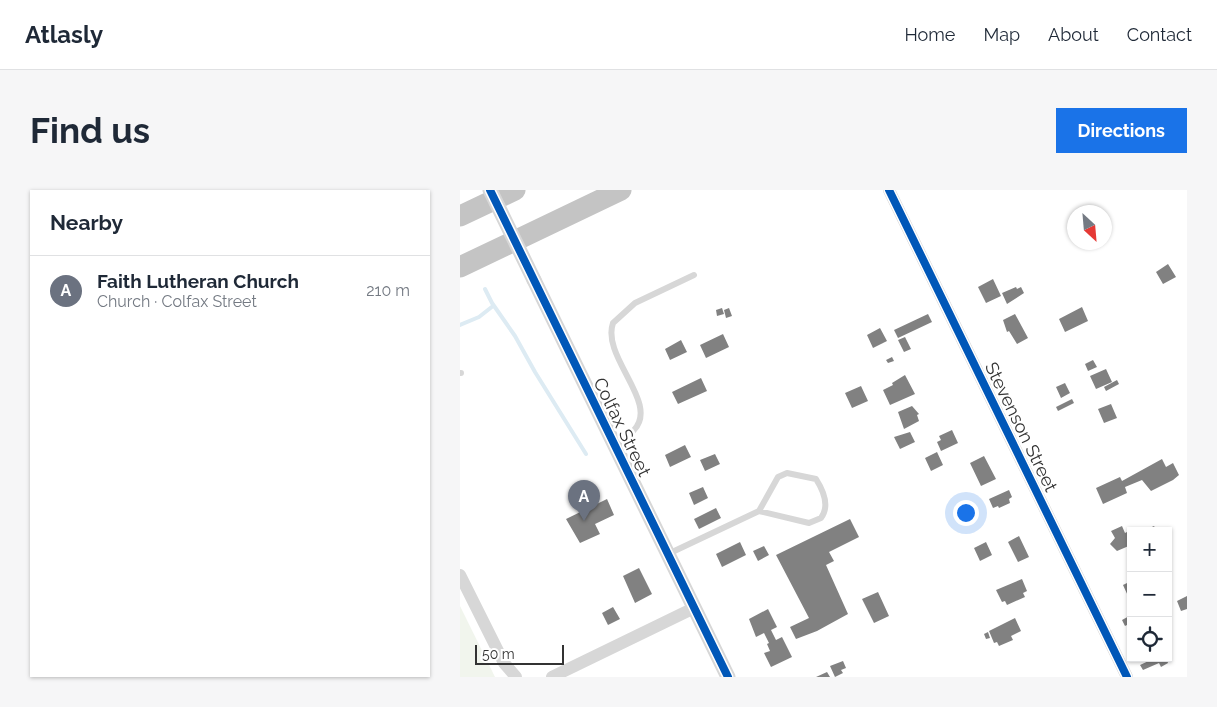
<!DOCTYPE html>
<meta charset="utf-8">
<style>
:root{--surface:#fff;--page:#f6f6f7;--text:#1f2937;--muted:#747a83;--line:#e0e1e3;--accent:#1a73e8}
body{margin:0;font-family:Raleway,sans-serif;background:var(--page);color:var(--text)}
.controls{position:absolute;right:15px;bottom:15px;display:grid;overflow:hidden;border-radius:0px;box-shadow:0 1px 4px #0004}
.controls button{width:45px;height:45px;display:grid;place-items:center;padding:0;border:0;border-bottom:1px solid var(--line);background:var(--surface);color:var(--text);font:25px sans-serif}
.compass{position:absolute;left:607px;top:15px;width:45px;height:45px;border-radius:50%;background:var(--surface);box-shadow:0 1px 4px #0004;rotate:154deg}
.scale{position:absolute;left:15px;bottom:12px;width:89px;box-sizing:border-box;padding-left:5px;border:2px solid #333;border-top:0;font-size:14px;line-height:18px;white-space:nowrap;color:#333;-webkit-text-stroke:4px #fff;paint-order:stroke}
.you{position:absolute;left:505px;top:322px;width:18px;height:18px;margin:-12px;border:4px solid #fff;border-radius:50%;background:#1a73e8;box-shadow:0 0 0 8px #1a73e833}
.badge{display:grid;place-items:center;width:32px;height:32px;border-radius:50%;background:var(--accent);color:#fff;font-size:16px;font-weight:700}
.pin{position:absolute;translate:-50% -41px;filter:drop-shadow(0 1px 2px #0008)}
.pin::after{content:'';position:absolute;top:26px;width:18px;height:15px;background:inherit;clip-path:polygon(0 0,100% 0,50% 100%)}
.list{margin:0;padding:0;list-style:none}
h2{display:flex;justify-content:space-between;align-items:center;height:65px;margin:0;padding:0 20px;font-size:21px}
h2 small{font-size:16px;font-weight:400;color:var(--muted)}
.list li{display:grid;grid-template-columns:32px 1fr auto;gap:15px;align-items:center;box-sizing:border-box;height:70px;padding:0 20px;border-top:1px solid var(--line)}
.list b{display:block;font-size:19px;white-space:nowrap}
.list p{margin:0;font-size:16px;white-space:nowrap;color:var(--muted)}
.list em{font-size:16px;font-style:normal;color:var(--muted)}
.icon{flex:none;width:28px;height:28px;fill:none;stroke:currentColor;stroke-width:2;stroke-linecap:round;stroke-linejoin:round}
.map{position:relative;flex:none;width:727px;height:487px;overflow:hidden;border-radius:0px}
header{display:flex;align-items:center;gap:30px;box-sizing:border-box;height:70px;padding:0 25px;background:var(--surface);border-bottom:1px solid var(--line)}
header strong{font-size:24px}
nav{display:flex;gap:28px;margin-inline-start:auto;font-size:18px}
.intro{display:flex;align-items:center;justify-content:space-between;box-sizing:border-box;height:120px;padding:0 30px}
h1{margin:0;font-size:35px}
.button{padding:12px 22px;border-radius:0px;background:var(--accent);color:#fff;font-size:18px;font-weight:700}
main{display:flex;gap:30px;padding:0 30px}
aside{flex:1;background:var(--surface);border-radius:0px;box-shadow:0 1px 4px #0004}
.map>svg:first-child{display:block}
</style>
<header>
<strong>Atlasly</strong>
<nav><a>Home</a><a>Map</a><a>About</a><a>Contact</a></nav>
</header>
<div class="intro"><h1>Find us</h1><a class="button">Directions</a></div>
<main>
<aside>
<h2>Nearby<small></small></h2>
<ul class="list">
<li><span class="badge" style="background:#6b7280">A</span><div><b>Faith Lutheran Church</b><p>Church · Colfax Street</p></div><em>210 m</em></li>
</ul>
</aside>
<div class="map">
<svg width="727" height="487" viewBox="0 0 727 487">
<rect width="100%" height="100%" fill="#fff"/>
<path fill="#f1f5ed" d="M0 416 35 487H0Z"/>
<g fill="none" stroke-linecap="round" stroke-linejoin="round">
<path stroke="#ddebf3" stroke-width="4" d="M25 99 32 113 55 146 75 182 126 264
M0 135 19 127 33 116"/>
</g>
<path fill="#818181" d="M708 74 716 87 703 94 696 82Z
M533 89 541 106 526 113 518 97Z
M556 97 557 99 561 97 564 103 547 114 542 103Z
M622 117 628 131 605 142 599 129Z
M262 118 264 124 257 126 256 120Z
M269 118 272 126 266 128 264 120Z
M468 124 472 132 438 148 434 140Z
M555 124 568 148 557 154 549 141 547 142 543 130Z
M420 138 427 151 413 158 407 145Z
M263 144 269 157 246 168 240 155Z
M445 147 451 159 444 162 438 150Z
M221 150 227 162 210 170 205 159Z
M432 167 434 171 428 173 426 170Z
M633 170 637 177 628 181 625 174Z
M646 179 652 192 636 199 630 186Z
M445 185 455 204 430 215 423 200 433 195 432 193Z
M241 188 247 201 218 214 212 202Z
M657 190 659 194 646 201 644 197Z
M605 193 610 203 601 208 596 197Z
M401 196 408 211 392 218 385 203Z
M612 209 614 213 598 221 596 217Z
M651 214 657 228 644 233 638 219Z
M452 216 459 224 457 225 459 231 444 239 438 222Z
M492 240 498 253 481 261 477 252 481 250 479 246Z
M450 242 455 252 440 259 434 247Z
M225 255 231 267 210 277 205 265Z
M477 262 483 275 471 281 465 268Z
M255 264 260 274 245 281 240 270Z
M524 266 536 289 521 296 510 273Z
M702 269 706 277 713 273 719 285 713 290 691 301 682 290 665 297 667 303 643 314 636 298 660 287 662 291Z
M243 297 248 308 234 315 229 303Z
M549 300 552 307 549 309 550 313 539 318 538 316 533 318 529 309Z
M147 309 154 325 135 334 140 344 120 353 106 329Z
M256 318 261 328 239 339 234 329Z
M390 329 399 347 369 362 374 371 366 375 388 424 357 441 336 449 330 437 349 428 316 365Z
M662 336 665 343 669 341 671 344V355L657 361 650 354 655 348 651 341Z
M694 336 697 341H683Z
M559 346 569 367 558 372 548 352Z
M280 352 286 365 262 377 256 364Z
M526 352 532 365 520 371 514 358Z
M304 356 309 365 298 371 293 361Z
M179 378 192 404 175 413 163 386Z
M562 389 567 401 563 403 565 407 547 415 545 411 542 412 536 400Z
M671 391V404L668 406 663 395Z
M418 402 429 426 414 433 402 409Z
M727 406V419L721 421 717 411Z
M153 417 160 429 148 435 142 423Z
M308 419 317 437 311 440 316 450 322 447 332 467 311 477 304 463 310 461 307 454 309 453 304 443 296 447 289 429Z
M671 425V433L665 436 662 430Z
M555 428 561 441 551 446 553 450 539 456 537 452 534 453 529 441Z
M528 442 530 448 526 449 524 444Z
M708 464 711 468 707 470 708 473 701 477 699 473 683 480 680 475 695 468H708Z
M383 471 386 478 381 480 383 483 375 487 370 476Z
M367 482 370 487H356Z"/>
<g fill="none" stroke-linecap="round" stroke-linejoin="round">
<path stroke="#d7d7d7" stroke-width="6" d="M0 183H1
M154 252C161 249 169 246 174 240 200 213 141 167 153 133L175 113 234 85
M208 364 299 321 349 333 361 328C370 316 363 300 356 289L327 283 318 287 299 321"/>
<path stroke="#d7d7d7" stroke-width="12" d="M429 0 667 487
M0 385 44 473 56 487
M92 487 234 418"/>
<path stroke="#d7d7d7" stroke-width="15" d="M74 90 268 487"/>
<path stroke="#c4c4c4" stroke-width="21" d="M0 26 55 0
M0 77 161 0"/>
<path stroke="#d7d7d7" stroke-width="15" d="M30 0 74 90"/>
<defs>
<path id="cycleway" d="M30 0 268 487
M429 0 667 487"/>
</defs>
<use href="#cycleway" stroke="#fff" stroke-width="11"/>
<use href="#cycleway" stroke="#0057b8" stroke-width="8"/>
</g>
<g text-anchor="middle" stroke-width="5" stroke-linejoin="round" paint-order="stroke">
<g font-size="18" fill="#333" stroke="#fff">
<text transform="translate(162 237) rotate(64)" y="6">Colfax Street</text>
<text transform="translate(561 237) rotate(64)" y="6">Stevenson Street</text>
</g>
</g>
</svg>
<div class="controls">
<button>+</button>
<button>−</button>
<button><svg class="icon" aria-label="locate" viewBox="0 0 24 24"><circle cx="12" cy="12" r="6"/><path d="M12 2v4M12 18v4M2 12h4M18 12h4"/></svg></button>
</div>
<svg class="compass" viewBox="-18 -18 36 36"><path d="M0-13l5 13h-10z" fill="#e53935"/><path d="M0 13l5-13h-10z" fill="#747a83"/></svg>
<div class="scale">50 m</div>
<div class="you"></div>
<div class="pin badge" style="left:124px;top:331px;background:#6b7280">A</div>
</div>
</main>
